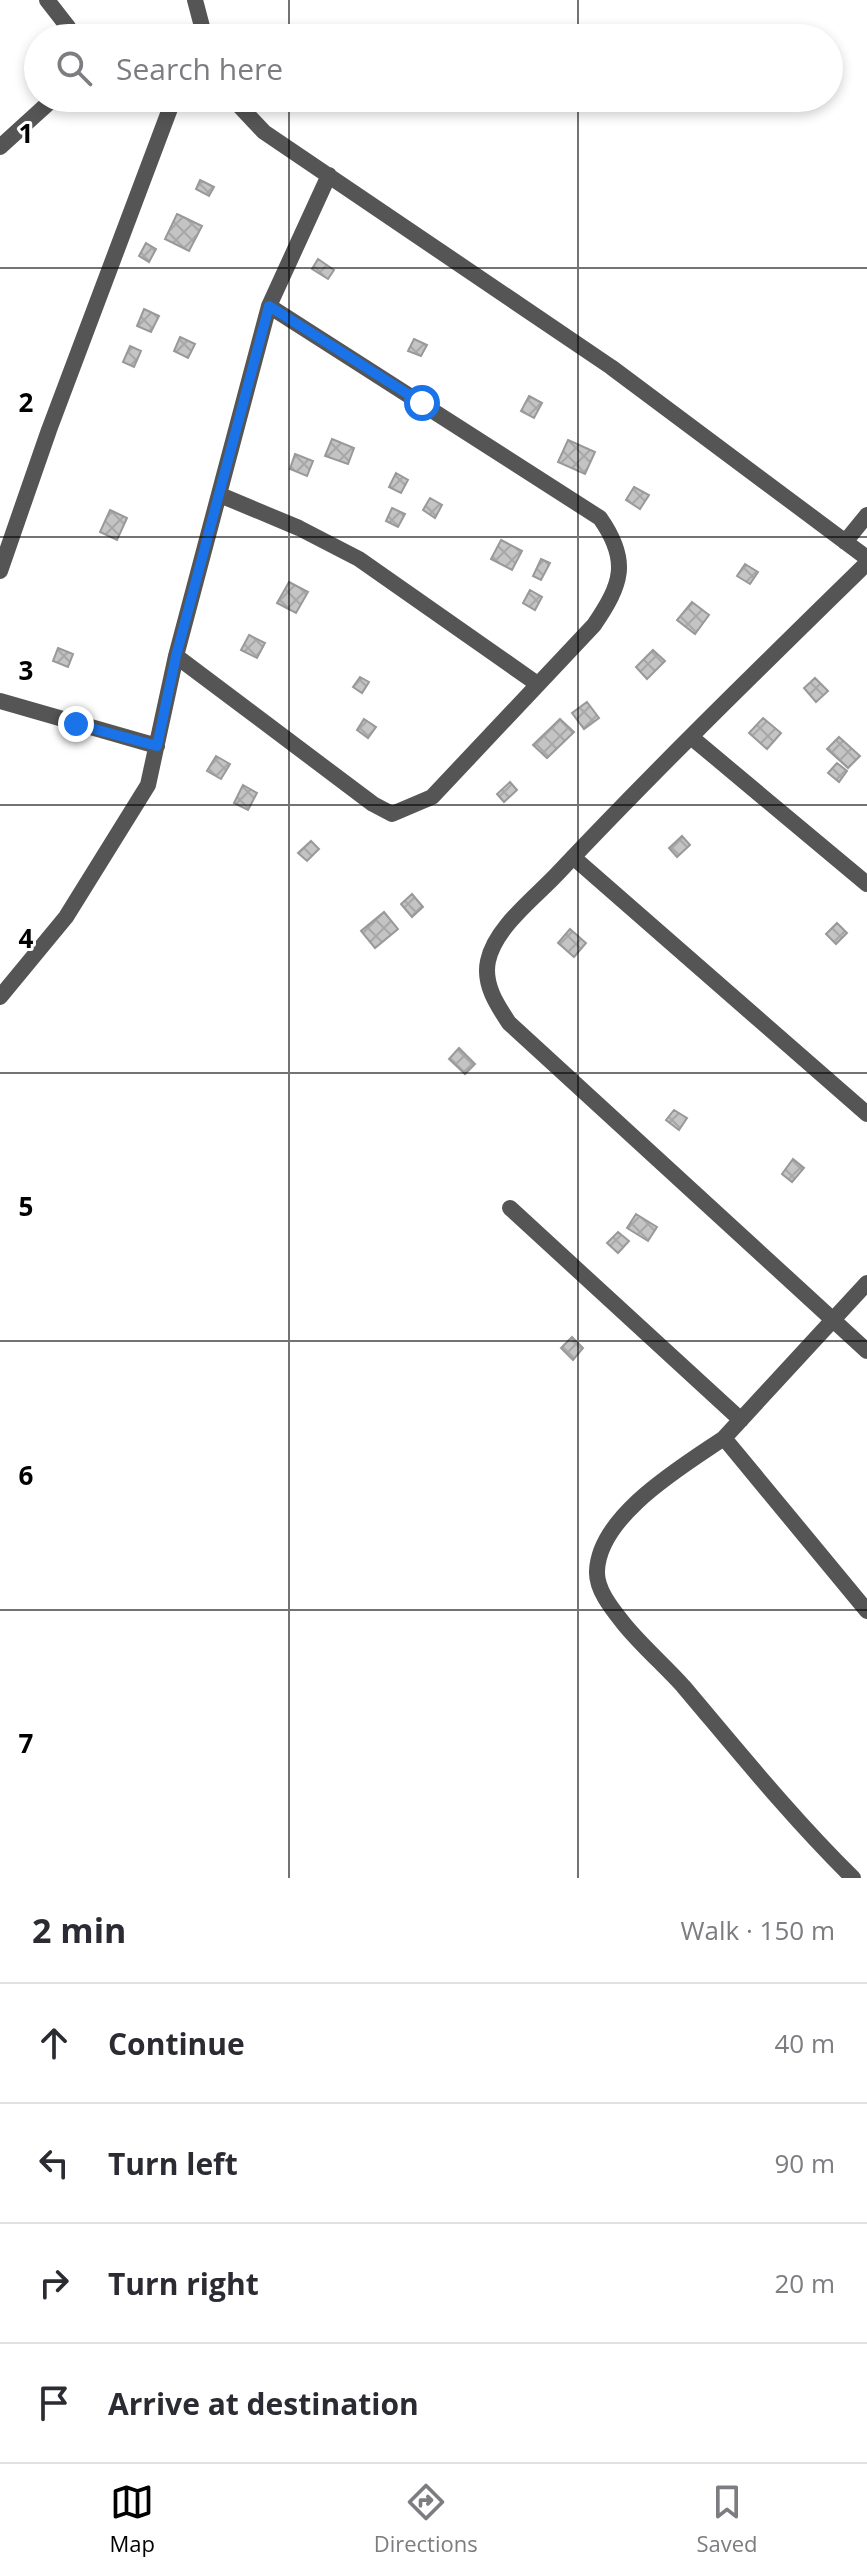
<!DOCTYPE html>
<meta charset="utf-8">
<style>
:root{--surface:#fff;--page:#f2f2f3;--text:#2b2b33;--muted:#7c7c81;--line:#e1e1e2;--accent:#000}
body{margin:0;font-family:"Open Sans",sans-serif;background:var(--page);color:var(--text)}
.stop{position:absolute;width:24px;height:24px;margin:-18px;border:6px solid #1a73e8;border-radius:50%;background:#fff}
.stop.end{background:#1a73e8;border-color:#fff;box-shadow:0 2px 8px #0008}
.list{margin:0;padding:0;list-style:none}
h2{display:flex;justify-content:space-between;align-items:center;height:104px;margin:0;padding:0 32px;font-size:34px}
h2 small{font-size:26px;font-weight:400;color:var(--muted)}
.list li{display:grid;grid-template-columns:52px 1fr auto;gap:24px;align-items:center;box-sizing:border-box;height:120px;padding:0 32px;border-top:2px solid var(--line)}
.list b{display:block;font-size:30px;white-space:nowrap}
.list em{font-size:26px;font-style:normal;color:var(--muted)}
.icon{flex:none;width:44px;height:44px;fill:none;stroke:currentColor;stroke-width:2;stroke-linecap:round;stroke-linejoin:round}
.map{position:relative;flex:none;width:867px;height:1878px;overflow:hidden}
.search{position:absolute;background:var(--surface);box-shadow:0 4px 12px #0003;left:24px;right:24px;top:24px;height:88px;display:flex;align-items:center;gap:20px;box-sizing:border-box;padding:0 28px;border-radius:44px;color:var(--muted);font-size:30px}
.sheet{height:584px;background:var(--surface)}
nav{display:flex;justify-content:space-around;align-items:center;box-sizing:border-box;height:112px;border-top:2px solid var(--line);background:var(--surface);font-size:22px;color:var(--muted)}
nav a{display:grid;justify-items:center;gap:4px}
nav .on{color:var(--accent)}
.map>svg:first-child{display:block}
</style>
<div class="map">
<svg width="867" height="1878" viewBox="0 0 867 1878">
<defs>
<pattern id="building-cross-hatch" width="8" height="8" patternUnits="userSpaceOnUse" patternTransform="scale(2)"><rect width="8" height="8" fill="#c4c4c4"/><path d="M0 0l8 8M0 8l8-8" fill="none" stroke="#a7a7a7"/></pattern>
</defs>
<rect width="100%" height="100%" fill="#fff"/>
<path fill="url(#building-cross-hatch)" stroke="#999" stroke-width="2" d="M200 180 214 187 209 196 196 189Z
M177 214 202 226 189 251 165 239Z
M146 243 156 249 149 262 139 256Z
M318 259 334 270 328 279 312 269Z
M144 309 159 316 151 332 137 326Z
M180 337 195 344 188 358 174 351Z
M414 339 427 345 421 356 408 351Z
M130 346 141 351 134 367 123 362Z
M529 396 542 403 534 418 521 411Z
M332 439 354 448 348 464 325 456Z
M568 440 595 452 585 474 558 462Z
M295 454 313 461 307 476 290 469Z
M396 473 408 480 401 493 389 487Z
M634 487 649 495 640 509 626 500Z
M430 498 442 505 435 518 423 510Z
M392 508 405 514 398 527 386 521Z
M110 510 127 518 117 540 100 532Z
M501 540 522 551 512 570 491 559Z
M541 559 550 563 541 580 533 576Z
M745 564 758 572 750 584 737 576Z
M289 582 308 592 296 613 277 603Z
M530 590 542 597 535 610 523 603Z
M692 602 709 615 695 634 677 620Z
M249 635 265 643 257 658 241 650Z
M58 648 73 654 68 667 53 661Z
M653 650 665 661 647 679 636 667Z
M360 677 369 682 362 693 353 687Z
M815 678 828 691 816 702 804 688Z
M587 702 599 718 584 729 572 713Z
M763 718 781 733 767 749 749 733Z
M364 719 376 727 368 738 357 730Z
M560 719 574 732 547 758 533 745Z
M839 737 860 756 848 768 827 749Z
M216 756 230 764 221 779 207 771Z
M837 763 847 771 839 782 828 773Z
M510 782 517 790 504 802 497 794Z
M243 785 257 793 248 810 234 803Z
M682 836 690 845 677 857 669 848Z
M311 841 319 849 307 861 298 853Z
M412 894 423 907 412 917 401 904Z
M384 912 398 929 375 948 361 931Z
M837 923 847 933 836 944 826 934Z
M570 929 586 943 574 957 558 943Z
M459 1048 475 1064 465 1074 449 1059Z
M674 1110 687 1118 679 1130 666 1120Z
M793 1159 804 1168 792 1182 782 1174Z
M636 1214 657 1227 648 1241 627 1228Z
M618 1232 629 1241 618 1253 607 1243Z
M572 1337 583 1348 573 1360 561 1348Z"/>
<g fill="none" stroke-linecap="round" stroke-linejoin="round">
<path stroke="#555" stroke-width="16" d="M47 0 68 27 70 38
M195 0 205 38
M232 98 264 132 611 367 867 558
M0 147 54 98
M220 495 299 528 359 559 536 683
M845 542 867 515
M867 563C763 665 659 766 559 872 536 897 495 927 488 961 483 984 497 1005 509 1023L867 1351
M0 571 49 430 174 98
M176 656 373 804 392 814 432 797 594 625C622 584 630 561 600 518L269 306
M0 701 157 746
M691 737 867 884
M573 857 867 1114
M0 997 66 917 148 785 176 656 269 306 329 175
M510 1208 741 1420
M867 1283 724 1438 867 1611
M724 1438C683 1466 599 1515 597 1571 596 1590 613 1610 624 1624 642 1646 664 1665 683 1686 738 1751 792 1818 853 1878"/>
</g>
<g fill="none" stroke-linecap="round" stroke-linejoin="round">
<path stroke="#1a73e8" stroke-width="10" d="M76 724 157 746 176 656 269 306 422 403"/>
</g>
<path fill="none" stroke="#000" stroke-width="2" stroke-opacity="0.55" d="M289 0V38M578 0V38M289 98V1878M578 98V1878M0 268H867M0 537H867M0 805H867M0 1073H867M0 1341H867M0 1610H867"/>
<g font-size="26" text-anchor="middle" font-weight="bold" fill="#000" stroke="#fff" stroke-width="6" stroke-linejoin="round" paint-order="stroke">
<text x="26" y="143">1</text>
<text x="26" y="412">2</text>
<text x="26" y="680">3</text>
<text x="26" y="948">4</text>
<text x="26" y="1216">5</text>
<text x="26" y="1485">6</text>
<text x="26" y="1753">7</text>
</g>
</svg>
<div class="stop" style="left:422px;top:403px"></div>
<div class="stop end" style="left:76px;top:724px"></div>
<div class="search"><svg class="icon" aria-label="search" viewBox="0 0 24 24"><circle cx="10" cy="10" r="6"/><path d="M15 15l6 6"/></svg>Search here</div>
</div>
<section class="sheet">
<h2>2 min<small>Walk · 150 m</small></h2>
<ul class="list">
<li><svg class="icon" aria-label="ahead" viewBox="0 0 24 24"><path d="M12 20V5M6 11l6-6 6 6"/></svg><div><b>Continue</b></div><em>40 m</em></li>
<li><svg class="icon" aria-label="left" viewBox="0 0 24 24"><path d="M17 20v-9H6M10 6l-5 5 5 5"/></svg><div><b>Turn left</b></div><em>90 m</em></li>
<li><svg class="icon" aria-label="right" viewBox="0 0 24 24"><path d="M7 20v-9h11M14 6l5 5-5 5"/></svg><div><b>Turn right</b></div><em>20 m</em></li>
<li><svg class="icon" aria-label="arrive" viewBox="0 0 24 24"><path d="M6 21V4h12l-3 4 3 4H6"/></svg><div><b>Arrive at destination</b></div></li>
</ul>
</section>
<nav>
<a class="on"><svg class="icon" aria-label="map" viewBox="0 0 24 24"><path d="M3 6l6-2 6 2 6-2v14l-6 2-6-2-6 2zM9 4v14M15 6v14"/></svg>Map</a>
<a><svg class="icon" aria-label="directions" viewBox="0 0 24 24"><path d="M12 3l9 9-9 9-9-9zM9 14v-3h6M13 9l2 2-2 2"/></svg>Directions</a>
<a><svg class="icon" aria-label="saved" viewBox="0 0 24 24"><path d="M7 4h10v16l-5-4-5 4z"/></svg>Saved</a>
</nav>
